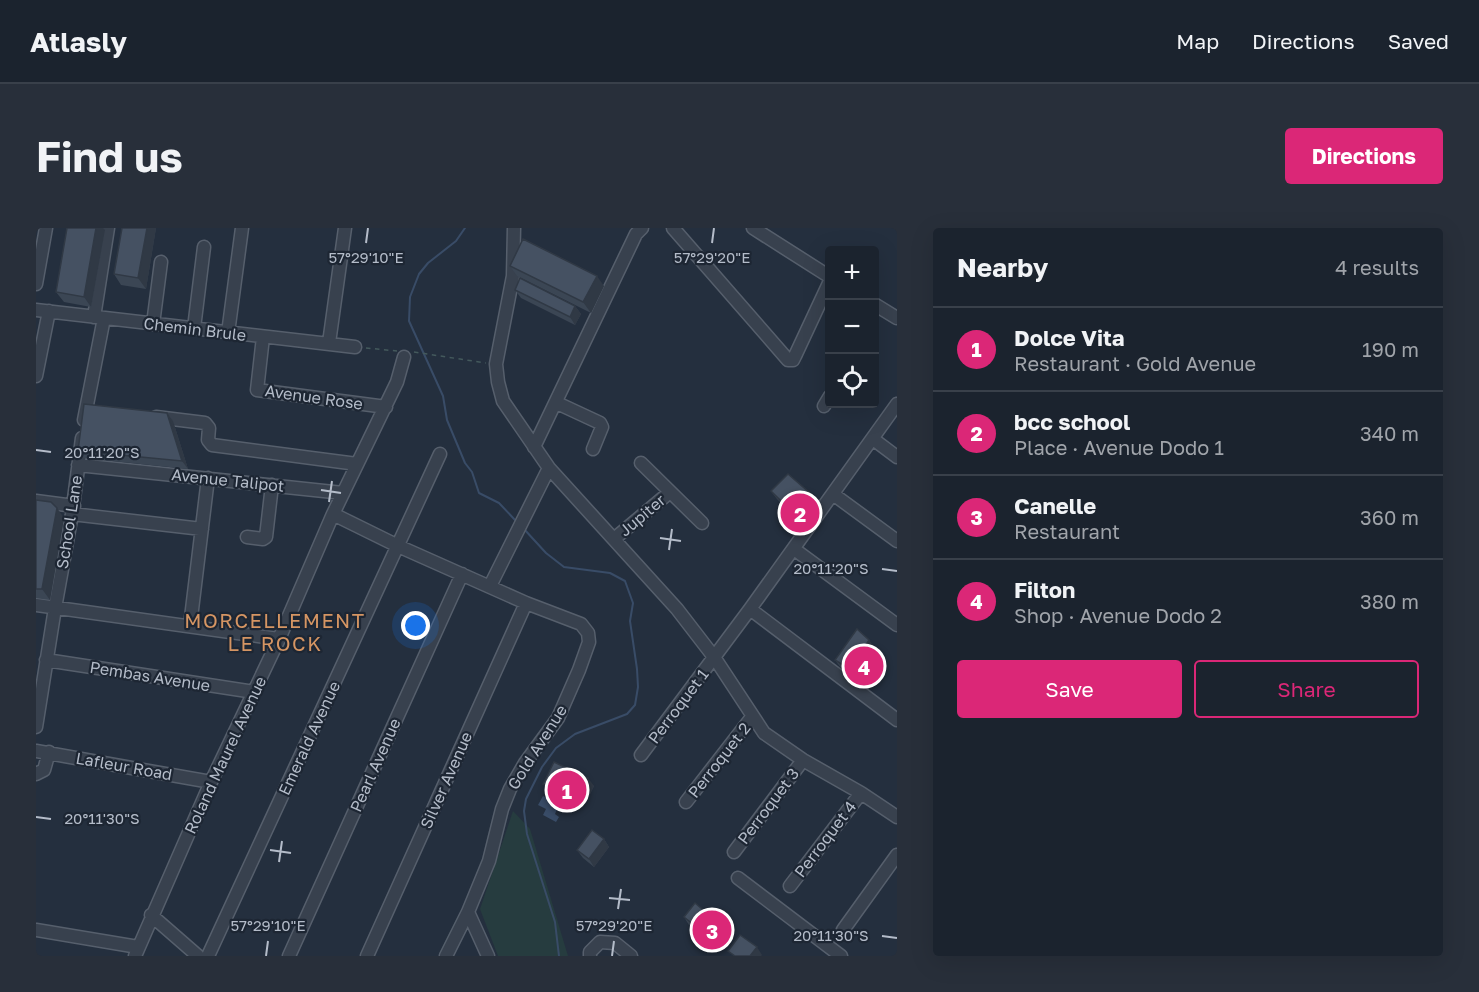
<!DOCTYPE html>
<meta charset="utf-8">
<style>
:root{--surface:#1b232e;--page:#282f3a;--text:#f1f3f6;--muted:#a0a4aa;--line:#39404a;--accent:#db2777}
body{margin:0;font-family:"Golos Text",sans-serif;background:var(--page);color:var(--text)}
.controls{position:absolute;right:18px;top:18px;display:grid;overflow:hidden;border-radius:6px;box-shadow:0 6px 24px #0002}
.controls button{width:54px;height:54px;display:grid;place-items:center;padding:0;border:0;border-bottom:2px solid var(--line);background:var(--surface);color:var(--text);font:30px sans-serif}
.you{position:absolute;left:380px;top:398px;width:21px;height:21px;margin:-15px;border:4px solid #fff;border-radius:50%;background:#1a73e8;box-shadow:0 0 0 9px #1a73e833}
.badge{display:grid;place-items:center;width:39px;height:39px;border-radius:50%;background:var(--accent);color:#fff;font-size:20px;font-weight:700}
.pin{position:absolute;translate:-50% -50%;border:3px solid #fff;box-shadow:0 2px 6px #0006}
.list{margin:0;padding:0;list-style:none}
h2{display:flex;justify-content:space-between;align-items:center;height:78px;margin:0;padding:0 24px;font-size:26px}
h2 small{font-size:20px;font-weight:400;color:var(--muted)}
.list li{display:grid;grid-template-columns:39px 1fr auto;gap:18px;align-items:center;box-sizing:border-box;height:84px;padding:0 24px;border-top:2px solid var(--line)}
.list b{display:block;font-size:22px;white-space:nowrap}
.list p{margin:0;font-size:20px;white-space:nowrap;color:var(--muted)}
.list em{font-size:20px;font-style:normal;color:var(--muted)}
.actions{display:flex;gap:12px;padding:18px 24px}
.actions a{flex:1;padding:14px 0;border:2px solid var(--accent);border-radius:6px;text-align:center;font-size:21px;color:var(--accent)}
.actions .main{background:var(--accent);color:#fff}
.icon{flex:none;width:33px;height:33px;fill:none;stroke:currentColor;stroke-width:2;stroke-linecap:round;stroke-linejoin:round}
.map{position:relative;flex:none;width:861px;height:728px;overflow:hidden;border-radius:6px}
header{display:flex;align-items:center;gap:36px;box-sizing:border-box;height:84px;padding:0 30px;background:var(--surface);border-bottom:2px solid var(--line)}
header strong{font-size:28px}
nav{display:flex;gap:33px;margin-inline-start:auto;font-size:21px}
.intro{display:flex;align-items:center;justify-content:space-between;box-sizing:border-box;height:144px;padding:0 36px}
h1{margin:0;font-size:42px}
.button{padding:15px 27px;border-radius:6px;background:var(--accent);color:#fff;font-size:21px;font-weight:700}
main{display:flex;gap:36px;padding:0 36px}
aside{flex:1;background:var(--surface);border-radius:6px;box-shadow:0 6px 24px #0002}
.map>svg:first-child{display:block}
</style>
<header>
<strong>Atlasly</strong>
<nav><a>Map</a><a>Directions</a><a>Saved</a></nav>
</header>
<div class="intro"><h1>Find us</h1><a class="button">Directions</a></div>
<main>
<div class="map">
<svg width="861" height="728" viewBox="0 0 861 728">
<rect width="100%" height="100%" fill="#242f3e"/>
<path fill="#263c3f" d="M477 583 494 601 532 728H462L444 681Z"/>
<path fill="#394c67" d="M524 564 534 569 529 577 524 575 519 586 523 589 520 594 507 587 510 581 502 577 507 568 518 574Z"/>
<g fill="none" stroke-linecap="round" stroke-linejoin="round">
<path stroke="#394c67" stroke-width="2" d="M429 0 420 13 392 35 383 46 374 69 373 93 407 168 411 192 429 235 436 244 443 265 463 275 480 293
M488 301 510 325 528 339 574 345 589 353 597 375 594 393 601 441 602 459 599 477 591 486 539 506 520 520 506 539 490 571 488 583 491 606 519 694 523 728"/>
<defs>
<path id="minor" d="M478 0 477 48 460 136 462 154 467 173 513 240 641 381 678 429 728 505 767 532 825 565 861 589
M637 0 752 132H757L759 128 794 53
M717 0 794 49
M0 56 10 0
M838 76 861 90
M0 82 319 119
M58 89 72 0
M117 96 125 34
M158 100 168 19
M192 105 206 0
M227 109 221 162 350 179
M293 115 309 0
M0 148 13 83
M521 175 564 195 566 199 557 221
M788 178 794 168
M120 189 169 195 173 200 172 212 176 217 321 236
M48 192 68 90
M837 211 861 229
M498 219 600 6 606 0
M605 235 666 295
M42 237 307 265
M797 266 861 313
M0 273 38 278
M36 286 166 301
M297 286 362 318 490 375 545 396 552 405 553 414 543 442 522 490 489 535 474 561 466 581 453 633 432 684 410 728
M211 309 227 311 230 309 236 257
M578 311 634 264
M758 321 861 397
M454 358 513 240
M0 377 243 411
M714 381 861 492
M154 398 172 250
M10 432 218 464
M0 499 19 380 36 286 46 210
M0 523 175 554
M605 527 714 381 861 176
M0 546 8 542 13 524
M650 574 716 489
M698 624 767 532
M702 650 805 728
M754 658 825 565
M432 684 452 728
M115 687 162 728
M0 702 102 719
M807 702 861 627
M99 728 175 554 243 411 297 286 361 154 368 129
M172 728 404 226
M253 728 426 346
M331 728 490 375
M554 728V724L564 714 579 715 595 728"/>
</defs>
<use href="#minor" stroke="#565f6c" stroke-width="15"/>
<path stroke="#44595c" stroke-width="1.5" stroke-dasharray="4.5 4.5" stroke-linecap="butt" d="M330 120 361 123
M378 124 450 135"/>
<use href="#minor" stroke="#38414e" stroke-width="12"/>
</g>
<path fill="#3b4654" d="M86 0H120L110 61 85 57 78 46Z
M69 2 55 79 28 74 20 64Z
M474 38 568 58 555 85 481 48Z
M479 62 539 78 545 86 539 97 485 70Z
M131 185 137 193 152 241 48 230 42 223Z
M735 263 781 274 766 296 741 271Z
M0 272 28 290 14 372 0 370Z
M833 412 844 428 826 458 810 447 799 432Z
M518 534 558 558 549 576 540 572 534 564 535 562 524 557 519 567 513 564 507 556Z
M568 611 573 619 558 639 547 630 541 622Z
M648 689 684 696 690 704 679 717 653 697Z"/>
<path fill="#303945" d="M60 0H67L69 2 55 79 48 69Z
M111 0H120L110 61 102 50Z
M561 48 568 58 555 85 547 74Z
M539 78 545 86 539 97 534 89Z
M131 185 137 193 152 241 146 233Z
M775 266 781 274 766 296 760 288Z
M21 280 28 290 14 372 6 361Z
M833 412 844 428 826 458 815 442Z
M518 549 524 557 519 567 514 559Z
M552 550 558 558 549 576 544 568Z
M568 611 573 619 558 639 553 631Z
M684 696 690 704 679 717 673 709Z
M721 719 726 727 725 728H714Z"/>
<path fill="#455162" stroke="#303945" stroke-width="1.5" d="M31 0H60L48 69 20 64Z
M86 0H111L102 50 78 46Z
M487 11 561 48 547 74 474 38Z
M484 50 539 78 534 89 479 62Z
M48 176 131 185 146 233 42 223Z
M752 246 775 266 760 288 735 263Z
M0 272 15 274 21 280 6 361H0Z
M821 401 833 412 815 442 799 432Z
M518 534 552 550 544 568 534 564 537 558 518 549 514 559 507 556Z
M556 602 568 611 553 631 541 622Z
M659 675 684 696 673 709 648 689Z
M704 707 721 719 714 728H699L692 723Z"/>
<path fill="none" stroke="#b4bcc9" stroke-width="2" d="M330 15 332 0M676 15 678 0M0 222 15 224M285 262 305 265M293 274 296 253M624 310 645 313M633 322 636 301M846 341 861 343M0 589 15 591M234 622 255 625M243 634 246 613M573 670 594 672M582 681 585 661M846 708 861 710M230 728 232 713M576 728 578 713"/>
<g text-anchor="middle" stroke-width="4.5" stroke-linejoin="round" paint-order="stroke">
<g font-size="16" fill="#b4bcc9" stroke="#1d2633">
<text transform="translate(159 101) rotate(7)" y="6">Chemin Brule</text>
<text transform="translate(278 169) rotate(8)" y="6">Avenue Rose</text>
<text transform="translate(192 252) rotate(6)" y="6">Avenue Talipot</text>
<text transform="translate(606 287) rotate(-40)" y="6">Jupiter</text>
<text transform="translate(33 294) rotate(-81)" y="6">School Lane</text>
<text transform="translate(114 448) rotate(9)" y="6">Pembas Avenue</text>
<text transform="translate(642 478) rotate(-53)" y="6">Perroquet 1</text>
<text transform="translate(273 510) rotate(-65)" y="6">Emerald Avenue</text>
<text transform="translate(501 519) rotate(-58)" y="6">Gold Avenue</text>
<text transform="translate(189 527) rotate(-65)" y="6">Roland Maurel Avenue</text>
<text transform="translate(683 532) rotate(-52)" y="6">Perroquet 2</text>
<text transform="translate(339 537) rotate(-66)" y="6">Pearl Avenue</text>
<text transform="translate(88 538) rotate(10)" y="6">Lafleur Road</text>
<text transform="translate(410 552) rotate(-66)" y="6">Silver Avenue</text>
<text transform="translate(732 578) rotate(-53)" y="6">Perroquet 3</text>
<text transform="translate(789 611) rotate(-53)" y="6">Perroquet 4</text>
</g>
<g font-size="20" letter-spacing="1.5" fill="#d59563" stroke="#1d2633">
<text x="239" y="400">MORCELLEMENT<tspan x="239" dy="23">LE ROCK</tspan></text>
</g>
</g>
<g font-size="15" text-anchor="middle" fill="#b4bcc9" stroke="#1d2633" stroke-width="4.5" stroke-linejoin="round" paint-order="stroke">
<text x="330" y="35">57°29'10"E</text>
<text x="676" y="35">57°29'20"E</text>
<text x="66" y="230">20°11'20"S</text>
<text x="795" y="346">20°11'20"S</text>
<text x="66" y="596">20°11'30"S</text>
<text x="232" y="703">57°29'10"E</text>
<text x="578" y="703">57°29'20"E</text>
<text x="795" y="713">20°11'30"S</text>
</g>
</svg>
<div class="controls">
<button>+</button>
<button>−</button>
<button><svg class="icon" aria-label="locate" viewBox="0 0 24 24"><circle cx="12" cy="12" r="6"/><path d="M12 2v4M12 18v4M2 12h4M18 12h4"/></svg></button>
</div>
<div class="you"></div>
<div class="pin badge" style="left:531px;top:562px">1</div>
<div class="pin badge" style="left:764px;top:285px">2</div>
<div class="pin badge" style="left:676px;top:702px">3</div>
<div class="pin badge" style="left:828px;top:438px">4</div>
</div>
<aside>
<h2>Nearby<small>4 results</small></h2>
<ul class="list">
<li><span class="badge">1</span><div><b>Dolce Vita</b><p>Restaurant · Gold Avenue</p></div><em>190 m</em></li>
<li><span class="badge">2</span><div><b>bcc school</b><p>Place · Avenue Dodo 1</p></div><em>340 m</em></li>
<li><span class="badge">3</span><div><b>Canelle</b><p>Restaurant</p></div><em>360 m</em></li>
<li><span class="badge">4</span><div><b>Filton</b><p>Shop · Avenue Dodo 2</p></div><em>380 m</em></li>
</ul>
<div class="actions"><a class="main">Save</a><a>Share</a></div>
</aside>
</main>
